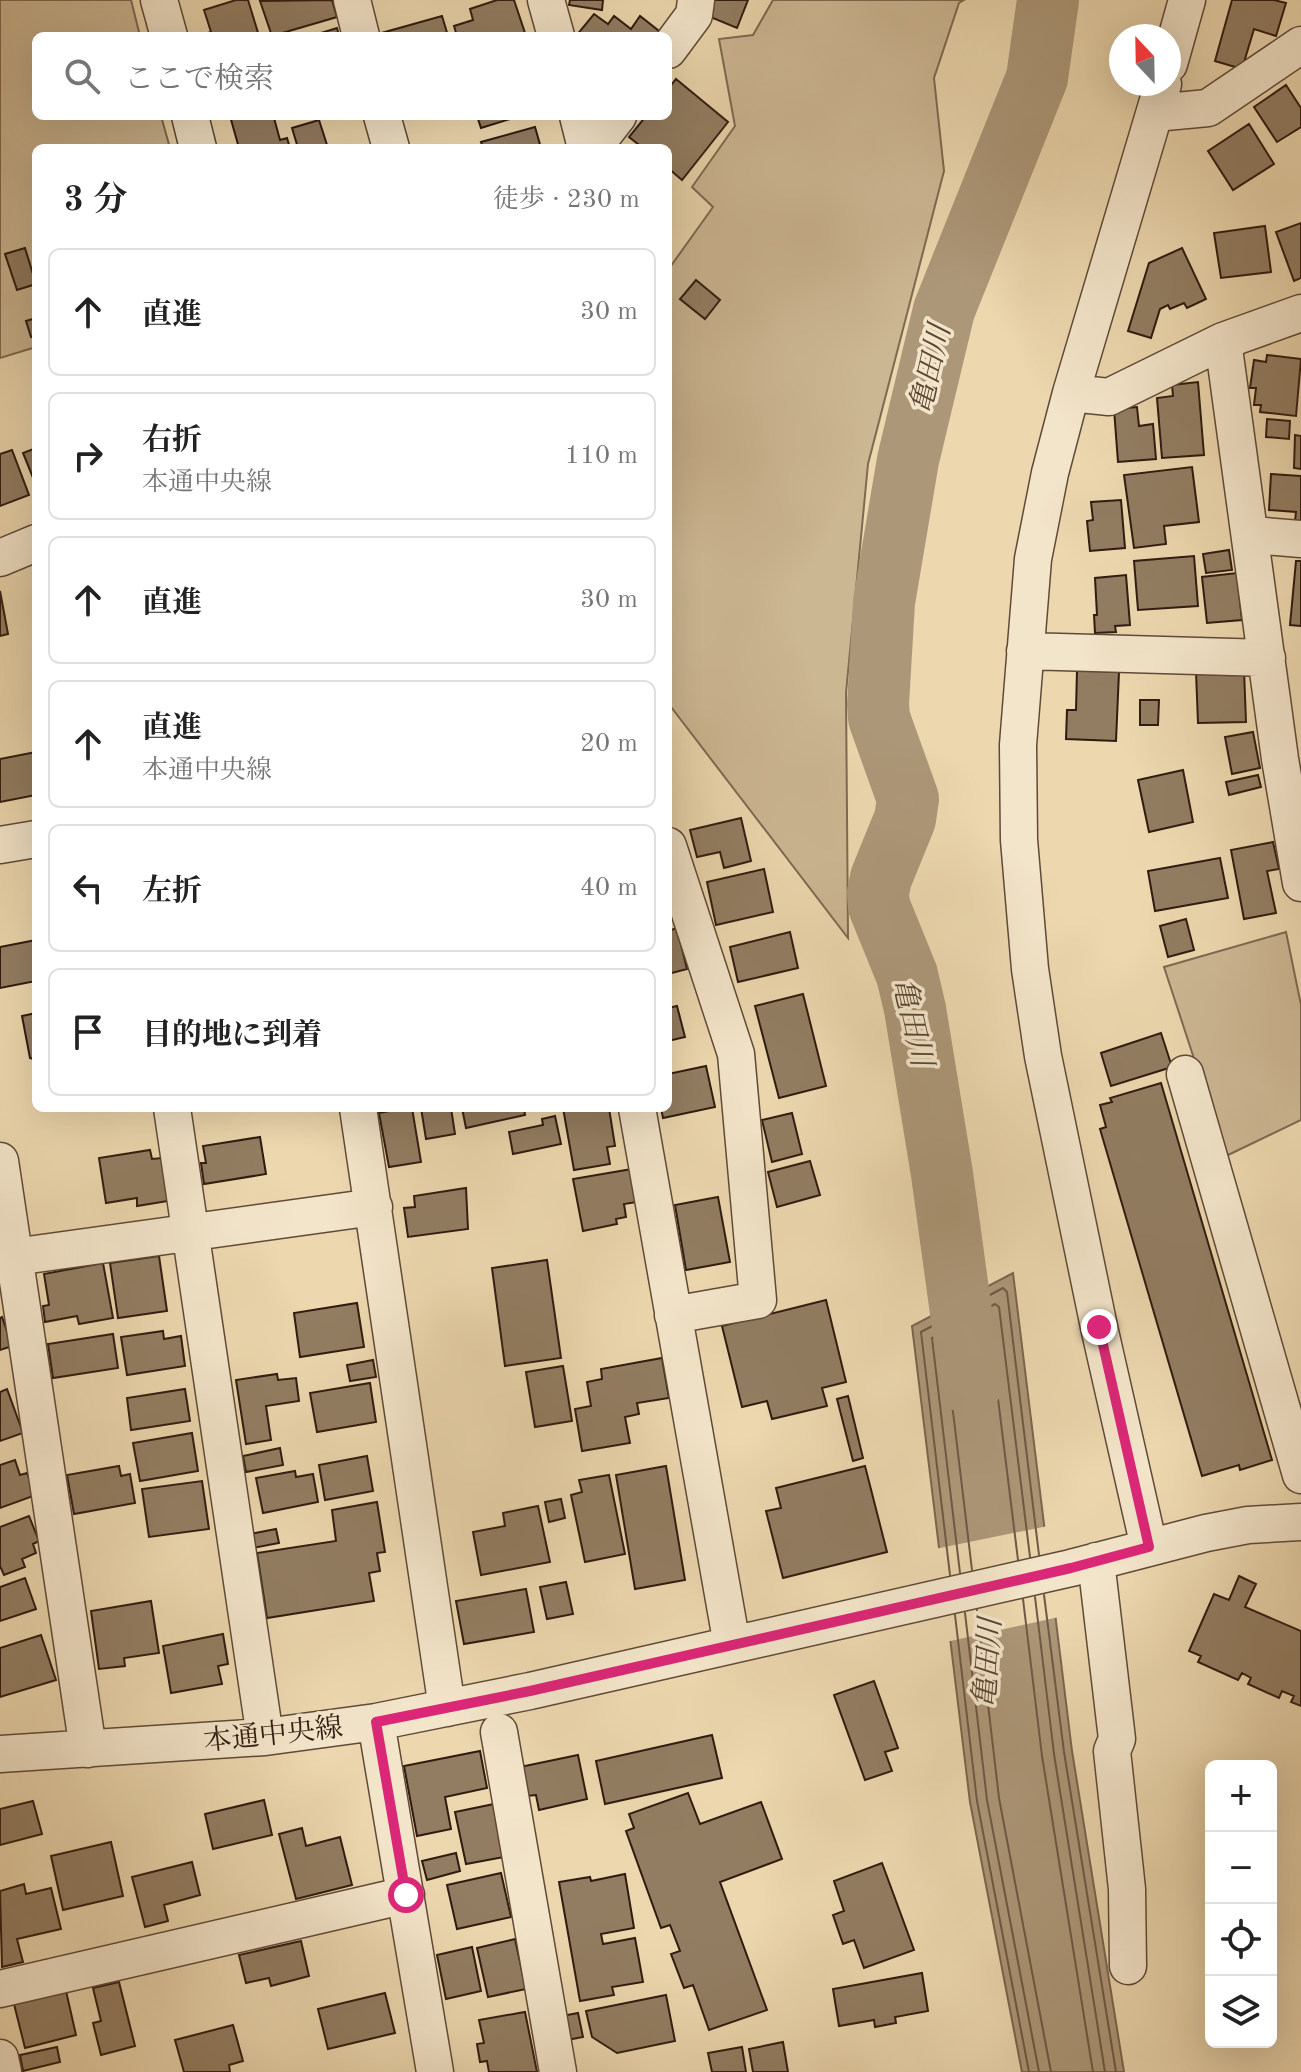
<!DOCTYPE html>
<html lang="ja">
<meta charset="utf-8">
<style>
:root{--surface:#fff;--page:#f2f2f2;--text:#222;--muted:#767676;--line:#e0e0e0}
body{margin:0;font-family:"Old Standard TT","Noto Serif JP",serif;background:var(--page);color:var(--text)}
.controls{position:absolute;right:24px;bottom:24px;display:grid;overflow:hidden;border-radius:12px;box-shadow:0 8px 32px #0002}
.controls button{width:72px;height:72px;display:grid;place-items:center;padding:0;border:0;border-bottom:2px solid var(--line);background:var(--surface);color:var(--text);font:40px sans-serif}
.compass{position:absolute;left:1109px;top:24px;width:72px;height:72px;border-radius:50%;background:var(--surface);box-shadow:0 8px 32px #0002;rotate:338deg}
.stop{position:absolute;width:24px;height:24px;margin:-18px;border:6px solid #db2777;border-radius:50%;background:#fff}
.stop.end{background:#db2777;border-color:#fff;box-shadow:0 2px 8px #0008}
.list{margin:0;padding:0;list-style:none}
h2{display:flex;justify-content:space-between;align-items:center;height:104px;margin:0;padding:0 32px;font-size:34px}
h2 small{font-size:26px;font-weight:400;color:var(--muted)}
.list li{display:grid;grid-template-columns:52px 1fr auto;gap:24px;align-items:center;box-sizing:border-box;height:128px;margin:0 16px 16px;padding:0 16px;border:2px solid var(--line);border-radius:12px}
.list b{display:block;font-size:30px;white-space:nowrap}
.list p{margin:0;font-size:26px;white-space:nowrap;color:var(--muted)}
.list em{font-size:26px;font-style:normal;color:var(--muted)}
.icon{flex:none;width:44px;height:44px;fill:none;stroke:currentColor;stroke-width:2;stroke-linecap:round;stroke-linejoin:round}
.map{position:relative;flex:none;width:1301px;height:2072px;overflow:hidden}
.search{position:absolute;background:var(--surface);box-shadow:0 8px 32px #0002;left:32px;top:32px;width:640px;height:88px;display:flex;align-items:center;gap:20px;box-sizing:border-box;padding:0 28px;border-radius:12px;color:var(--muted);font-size:30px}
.panel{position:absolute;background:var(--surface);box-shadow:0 8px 32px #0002;left:32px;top:144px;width:640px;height:968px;border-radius:12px}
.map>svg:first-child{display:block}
</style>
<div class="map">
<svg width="1301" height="2072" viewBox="0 0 1301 2072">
<rect width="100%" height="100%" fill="#ecd7ae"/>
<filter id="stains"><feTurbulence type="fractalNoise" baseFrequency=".0025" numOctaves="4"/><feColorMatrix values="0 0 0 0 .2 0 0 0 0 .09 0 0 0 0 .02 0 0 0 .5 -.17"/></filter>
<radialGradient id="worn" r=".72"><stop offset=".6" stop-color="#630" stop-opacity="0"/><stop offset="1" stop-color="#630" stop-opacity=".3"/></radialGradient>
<path fill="#ccb793" stroke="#7e6952" stroke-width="2" d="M0 0H131L140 36H36V116H161L170 148H36V347L0 358Z
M773 0H964L959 3 934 78 944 171 868 464 846 693 848 938 668 703V270L713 207 692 187 735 126 719 39 753 35Z
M1286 932 1301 1005V1120L1226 1156 1164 967Z"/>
<path fill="#ac9778" stroke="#7a654e" stroke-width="2" d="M1013 1273 1072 1751 1124 2072H1022L970 1802 912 1326Z"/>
<path fill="#ecd7ae" d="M1048 1526 1059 1617 946 1642 935 1549Z"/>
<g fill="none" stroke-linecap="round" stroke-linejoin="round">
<path stroke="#6e5944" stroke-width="2" d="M972 1570 945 1345 985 1322 989 1326 1018 1560
M960 1573 932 1338 995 1304 999 1307 1030 1557
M950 1575 921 1332 1003 1288 1007 1292 1039 1555
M1044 1595 1064 1752 1116 2072
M1035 1597 1054 1754 1105 2072
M1023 1599 1042 1756 1093 2072
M977 1610 999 1798 1051 2072
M965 1613 987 1800 1039 2072
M955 1615 977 1801 1029 2072"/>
<path stroke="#ac9778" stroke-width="62" d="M971 1385 942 1174 915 1009 907 975 879 906 878 893 881 878 905 819 908 799 879 718 878 704 884 602 908 460 944 310 1037 78 1048 0"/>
</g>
<path fill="#927d62" stroke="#301b10" stroke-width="2" d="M236 0H248L259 36H199L211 32 204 10Z
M332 0 337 17 272 36 260 1Z
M497 0H514L526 36H457L454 26 473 20 470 9Z
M570 0H603L602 10 569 5Z
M714 0H748L737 28 708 16Z
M1232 0H1274L1286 3 1276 36 1254 29 1242 69 1215 61Z
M594 14 608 24 614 16 631 29 640 16 659 31 655 36H576Z
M442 16 448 36H379L378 34Z
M337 28 339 36H311Z
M676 79 728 122 682 180 668 168V148H643L629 137 646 116H668V89Z
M1286 85 1301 108V127L1277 142 1254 107Z
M230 116H280L274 118 280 140 287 138 290 148H239Z
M477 116H520L481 128Z
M319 120 327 145 298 148 292 128Z
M1249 124 1274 164 1233 190 1208 151Z
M535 127 541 148H483L481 142Z
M1301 223V278L1294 281 1276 232Z
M1265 226 1271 272 1221 278 1214 233Z
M25 248 36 284 17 290 5 254Z
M1182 248 1206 299 1187 308 1184 303 1170 309 1168 305 1160 309 1151 338 1128 331 1149 263Z
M696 280 720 300 705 319 680 299Z
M36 318V335L31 337 26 321Z
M1267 355 1301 359 1296 416 1260 412 1261 405H1254L1256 388H1250L1254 360 1266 362Z
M1198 382 1204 455 1162 458 1157 398 1173 396 1172 385Z
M1137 407 1139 426 1153 424 1156 459 1118 462 1114 409Z
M1267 419 1290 421 1289 439 1266 437Z
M1295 435 1301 436V469L1294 468Z
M36 448V485L23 453Z
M12 450 29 495 0 506V454Z
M1192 467 1199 522 1164 526 1166 544 1134 548 1124 475Z
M1271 474 1301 476V521H1295L1296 512 1269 510Z
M1121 500 1125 548 1090 551 1087 521 1093 520 1091 502Z
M1229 550 1232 570 1206 573 1203 554Z
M1194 556 1198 606 1138 610 1134 561Z
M1296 561H1301V626L1290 625Z
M1237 573 1242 620 1207 623 1202 577Z
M1126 575 1130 625 1115 626 1116 632 1095 633 1094 615H1097L1095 578Z
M0 591 8 634 0 636Z
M1077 670 1119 672 1116 741 1066 739 1067 710H1076Z
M1244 670 1246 722 1198 723 1196 672Z
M1140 700H1159L1158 725H1140Z
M1253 732 1260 768 1232 774 1225 737Z
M36 752V795L0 802V759Z
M1183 770 1193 822 1149 832 1138 780Z
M1258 775 1261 787 1229 795 1226 782Z
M741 818 751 861 724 868 720 852 697 857 690 830Z
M1273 842 1279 869 1267 871 1276 913 1244 919 1231 850Z
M1220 858 1228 898 1155 911 1148 871Z
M764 869 773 912 716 925 707 882Z
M1186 919 1194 950 1168 957 1160 926Z
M677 928 687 969 668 974V931Z
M790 932 798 968 738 982 730 947Z
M36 940V981L0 988V947Z
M803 994 826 1086 779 1098 755 1006Z
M677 1006 685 1037 668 1041V1008Z
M36 1013V1060L30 1058 22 1016Z
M1161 1033 1172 1067 1111 1086 1101 1053Z
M706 1066 715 1107 663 1118 661 1108H668V1074Z
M1161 1083 1272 1460 1240 1470 1239 1465 1202 1476 1100 1129 1106 1127 1100 1105 1112 1102 1110 1098Z
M395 1108H412L421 1162 389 1167 379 1113 395 1110Z
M421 1108H451L455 1134 426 1139Z
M462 1108H524L525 1115 466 1128Z
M563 1108H609L615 1146 607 1147 610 1164 574 1170Z
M792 1113 802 1154 772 1162 762 1120Z
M555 1116 561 1144 513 1154 509 1132 543 1125 542 1119Z
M260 1137 266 1174 204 1184 201 1163H206L203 1146Z
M150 1150 152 1159 162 1158 168 1201 137 1206V1198L106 1203 99 1158Z
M810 1161 820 1195 777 1207 768 1172Z
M632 1169 637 1202 624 1204 626 1217 616 1219 617 1224 583 1231 573 1179Z
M466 1188 468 1229 408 1237 404 1208 415 1207 414 1196Z
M718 1197 730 1262 686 1270 675 1205Z
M159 1256 167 1311 118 1318 110 1263Z
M547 1260 561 1358 505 1366 492 1268Z
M103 1263 113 1318 79 1324 77 1316 45 1322 43 1306 49 1305 44 1274Z
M826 1300 846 1382 822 1388 827 1406 772 1419 767 1401 742 1407 722 1326Z
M357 1303 364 1347 300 1357 294 1313Z
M2 1317 12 1346 0 1350V1318Z
M163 1331 164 1339 181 1336 185 1366 127 1375 121 1337Z
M113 1334 118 1368 53 1378 48 1344Z
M662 1358 669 1398 637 1403 639 1414 625 1417 630 1443 582 1451 575 1409 591 1406 587 1382 602 1379 601 1369Z
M373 1360 376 1377 350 1381 347 1365Z
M563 1366 572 1421 535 1427 526 1372Z
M277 1374 278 1380 296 1378 299 1401 266 1406 271 1440 246 1444 236 1380Z
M370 1383 376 1422 317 1432 310 1393Z
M7 1389 23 1433 0 1441V1392Z
M185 1389 190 1421 131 1430 127 1398Z
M848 1396 863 1458 853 1461 837 1399Z
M192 1433 198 1471 140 1481 133 1443Z
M280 1448 283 1465 246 1472 243 1456Z
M367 1456 373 1491 325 1500 319 1465Z
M15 1460 20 1475 27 1473 36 1495 0 1508V1465Z
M119 1466 121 1476 130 1474 135 1503 74 1514 67 1475Z
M666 1466 685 1580 635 1589 616 1475Z
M865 1466 887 1552 783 1578 766 1511 781 1508 776 1488Z
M295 1471 296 1477 313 1474 318 1502 263 1513 256 1478Z
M609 1475 625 1554 585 1562 571 1495 582 1492 579 1480Z
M202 1481 209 1529 149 1537 142 1489Z
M561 1499 565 1518 549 1522 545 1502Z
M377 1502 385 1552 377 1553 380 1571 369 1573 374 1601 267 1618 257 1553 336 1541 332 1510Z
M538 1506 550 1562 481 1575 473 1532 505 1526 503 1513Z
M29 1516 39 1541 33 1544 36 1553 22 1559 25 1567 4 1575 0 1566V1527Z
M276 1529 279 1543 253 1548 250 1534Z
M1239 1576 1256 1584 1245 1607 1301 1631V1706L1291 1702 1294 1696 1282 1691 1279 1698 1248 1684 1251 1678 1242 1673 1238 1680 1198 1662 1201 1656 1189 1651 1214 1594 1229 1600Z
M25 1578 36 1609 0 1621V1587Z
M566 1582 573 1614 547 1619 540 1587Z
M526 1589 534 1632 464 1644 456 1601Z
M151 1601 159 1653 124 1658 125 1666 99 1669 91 1611Z
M223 1634 228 1664 218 1666 222 1684 171 1693 163 1646Z
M41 1635 56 1680 0 1697V1648Z
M874 1681 898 1748 885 1752 892 1771 865 1780 834 1695Z
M712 1735 722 1778 605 1804 596 1761Z
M480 1751 487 1788 445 1797 451 1829 417 1836 404 1766Z
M578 1755 587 1799 539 1810 536 1795 527 1796 520 1767Z
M688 1793 700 1824 761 1802 782 1859 720 1882 767 2010 709 2030 693 1985 684 1988 671 1954 680 1951 670 1925 661 1928 626 1831 634 1828 629 1814Z
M264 1800 272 1835 213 1849 205 1814Z
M33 1801 42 1834 0 1845V1809Z
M494 1804 504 1857 466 1864 455 1812Z
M302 1828 306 1846 340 1837 352 1885 296 1899 279 1834Z
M111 1842 123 1896 63 1910 51 1856Z
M456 1853 460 1871 427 1880 422 1861Z
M192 1862 200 1895 164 1905 168 1921 145 1927 132 1877Z
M882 1863 914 1950 864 1968 854 1940 843 1944 833 1915 844 1911 834 1881Z
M501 1873 511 1917 457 1929 447 1885Z
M625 1874 634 1928 601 1934 603 1944 635 1938 643 1982 612 1987 614 1995 580 2001 559 1882 590 1877 591 1881Z
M24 1884 26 1894 51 1888 61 1929 17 1939 23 1962 2 1967 0 1891Z
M515 1939 526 1989 488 1997 477 1948Z
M301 1941 309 1976 271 1986 269 1978 246 1983 239 1955Z
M472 1947 481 1991 446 1999 437 1955Z
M922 1973 928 2011 895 2017 896 2023 875 2027 874 2020 839 2026 833 1989Z
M119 1982 135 2046 101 2055 93 2023 101 2021 93 1988Z
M66 1991 76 2035 25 2048 14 2004Z
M385 1993 395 2033 328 2049 318 2009Z
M666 1995 675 2041 617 2053 592 2037 586 2011Z
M525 2012 537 2072H489L487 2061 480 2062 477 2044 484 2043 479 2020Z
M578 2013 583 2037 567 2040 562 2016Z
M233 2025 243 2061 229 2065 230 2072H184L175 2040Z
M783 2042 788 2072H753L749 2049Z
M57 2047 60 2062 23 2071 20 2055Z
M742 2047 746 2072H712L708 2053Z"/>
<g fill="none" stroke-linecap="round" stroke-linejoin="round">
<defs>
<path id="minor" d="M159 0 169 36
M352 0 361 36
M546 0 556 36
M668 50 694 15 696 0
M1169 64 1187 0
M1155 113 1208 108 1301 45
M190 116 198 148
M382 116 391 148
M578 116 586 148
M593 148 618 116
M1223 341 1280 759 1301 883
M1071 393 1109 397 1223 341 1301 313
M1252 535 1301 539
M0 558 36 543
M1025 651 1267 658
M0 845 36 839
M668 846 736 1054 758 1300 673 1315
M1185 1074 1301 1475
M172 1108 265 1737
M358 1108 447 1708
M637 1108 732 1645
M0 1161 88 1749
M0 1259 374 1207
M1149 1547 1099 1327 1043 1056 1030 969 1019 840 1018 745 1033 559 1050 473 1071 393 1163 84
M1096 1561 1117 1739 1112 1751 1127 1889 1128 1966
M376 1722 435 2072
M499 1732 558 2072
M0 1754 265 1737 376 1722 530 1691 1071 1568 1206 1533 1248 1525 1301 1522
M0 1989 406 1895
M0 2058 3 2072"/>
</defs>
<use href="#minor" stroke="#5f4a38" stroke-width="39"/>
<use href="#minor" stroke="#f3e5ca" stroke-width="36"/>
</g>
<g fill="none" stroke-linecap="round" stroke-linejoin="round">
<path stroke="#db2777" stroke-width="10" d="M406 1895 376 1722 530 1691 1071 1568 1149 1547 1099 1327"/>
</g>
<g text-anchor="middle" stroke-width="7" stroke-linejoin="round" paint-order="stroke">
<g font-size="28" fill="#301b10" stroke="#f3e5ca">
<text transform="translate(273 1733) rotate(-6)" y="10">本通中央線</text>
</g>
<g font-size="30" font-style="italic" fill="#5b4634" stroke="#f3e5ca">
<text transform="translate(930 369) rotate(-77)" y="10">亀田川</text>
<text transform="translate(913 1022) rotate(77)" y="10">亀田川</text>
<text transform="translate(987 1663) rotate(-86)" y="10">亀田川</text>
</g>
</g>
<rect width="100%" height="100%" filter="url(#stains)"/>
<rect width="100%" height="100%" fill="url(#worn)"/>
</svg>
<div class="controls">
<button>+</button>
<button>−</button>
<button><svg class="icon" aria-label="locate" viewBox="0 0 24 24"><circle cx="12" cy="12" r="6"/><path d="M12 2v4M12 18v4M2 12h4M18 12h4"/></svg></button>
<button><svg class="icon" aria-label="layers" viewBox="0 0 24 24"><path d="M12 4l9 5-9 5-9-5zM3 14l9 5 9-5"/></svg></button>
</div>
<svg class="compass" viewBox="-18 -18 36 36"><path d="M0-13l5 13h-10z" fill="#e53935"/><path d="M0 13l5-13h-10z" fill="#767676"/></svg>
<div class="stop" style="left:406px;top:1895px"></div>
<div class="stop end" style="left:1099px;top:1327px"></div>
<div class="search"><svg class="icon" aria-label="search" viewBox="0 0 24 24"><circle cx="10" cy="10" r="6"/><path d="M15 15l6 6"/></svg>ここで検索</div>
<section class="panel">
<h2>3 分<small>徒歩 · 230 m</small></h2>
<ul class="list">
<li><svg class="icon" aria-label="ahead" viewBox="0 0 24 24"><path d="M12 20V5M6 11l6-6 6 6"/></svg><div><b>直進</b></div><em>30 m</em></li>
<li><svg class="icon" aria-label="right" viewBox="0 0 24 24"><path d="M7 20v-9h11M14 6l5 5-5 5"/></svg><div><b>右折</b><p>本通中央線</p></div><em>110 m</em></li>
<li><svg class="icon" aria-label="ahead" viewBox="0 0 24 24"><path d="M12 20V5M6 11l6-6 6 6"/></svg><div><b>直進</b></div><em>30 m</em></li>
<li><svg class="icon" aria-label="ahead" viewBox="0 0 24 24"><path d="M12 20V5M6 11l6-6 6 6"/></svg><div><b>直進</b><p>本通中央線</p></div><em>20 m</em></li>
<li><svg class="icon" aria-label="left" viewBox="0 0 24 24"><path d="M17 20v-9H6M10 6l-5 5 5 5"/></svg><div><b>左折</b></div><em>40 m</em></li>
<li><svg class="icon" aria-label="arrive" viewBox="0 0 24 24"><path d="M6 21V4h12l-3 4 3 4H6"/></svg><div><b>目的地に到着</b></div></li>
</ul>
</section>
</div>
